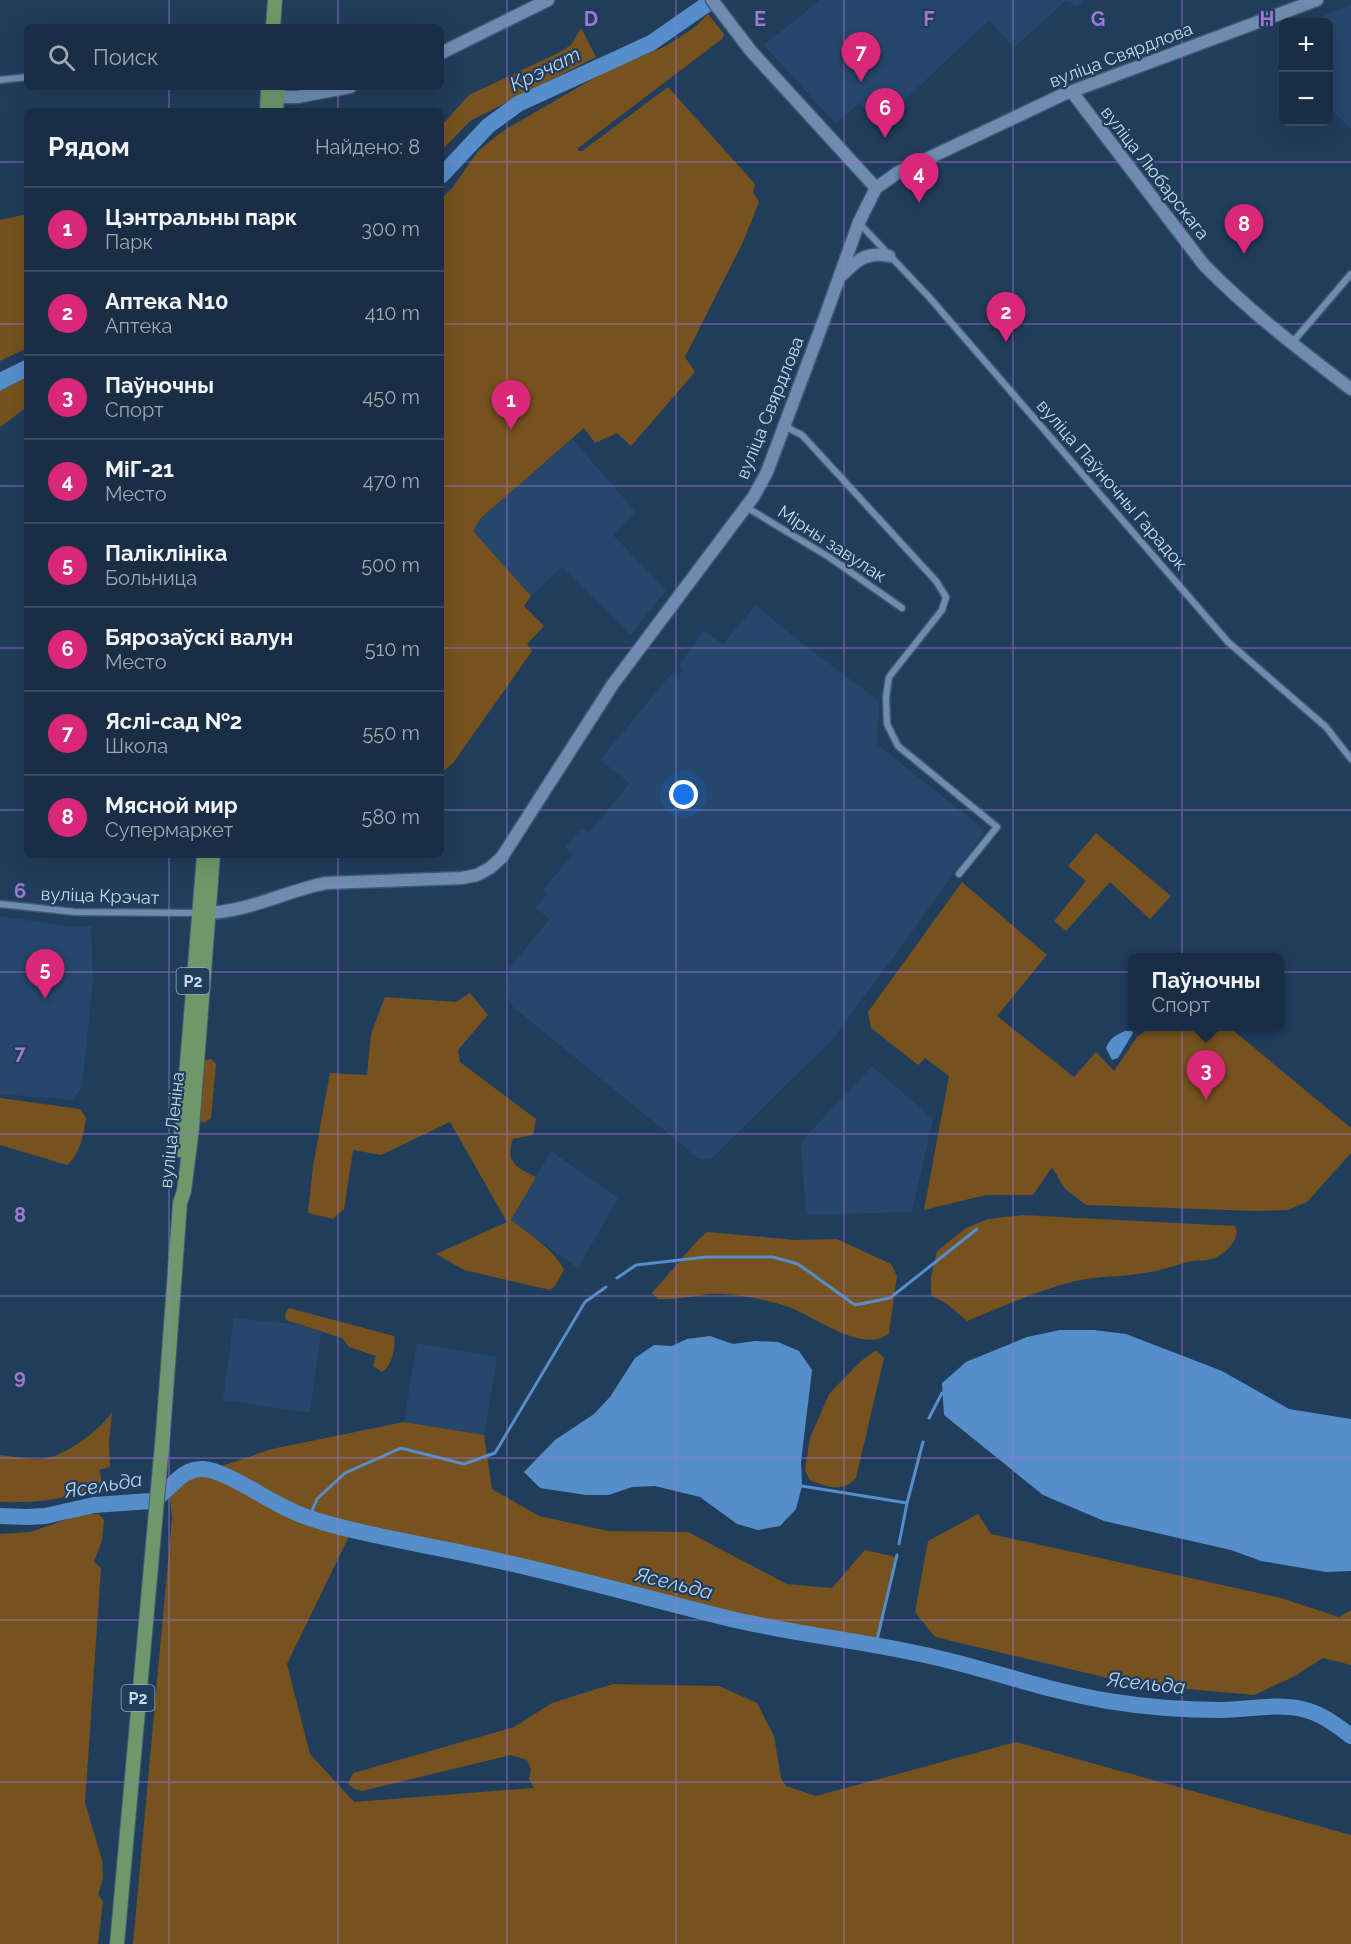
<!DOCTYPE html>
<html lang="ru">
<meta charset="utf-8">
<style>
:root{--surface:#192e45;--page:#22364c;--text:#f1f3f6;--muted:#9fa8b3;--line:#374a5e;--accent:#db2777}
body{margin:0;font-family:Raleway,sans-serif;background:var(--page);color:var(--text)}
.controls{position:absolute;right:18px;top:18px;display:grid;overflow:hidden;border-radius:9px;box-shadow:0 6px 24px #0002}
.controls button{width:54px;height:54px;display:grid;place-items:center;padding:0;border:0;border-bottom:2px solid var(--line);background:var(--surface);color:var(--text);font:30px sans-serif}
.you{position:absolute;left:684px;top:795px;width:21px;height:21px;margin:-15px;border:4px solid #fff;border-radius:50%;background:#1a73e8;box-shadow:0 0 0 9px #1a73e833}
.badge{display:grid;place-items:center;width:39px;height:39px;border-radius:50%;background:var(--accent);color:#fff;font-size:20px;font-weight:700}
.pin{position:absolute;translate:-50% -50px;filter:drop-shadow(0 2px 3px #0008)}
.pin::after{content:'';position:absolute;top:32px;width:21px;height:18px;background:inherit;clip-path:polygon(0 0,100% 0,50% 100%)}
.popup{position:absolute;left:1128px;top:953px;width:156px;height:78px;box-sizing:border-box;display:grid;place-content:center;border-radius:9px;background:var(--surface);filter:drop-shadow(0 2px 4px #0005);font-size:20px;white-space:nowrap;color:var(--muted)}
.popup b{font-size:22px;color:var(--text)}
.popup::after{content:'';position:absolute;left:50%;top:100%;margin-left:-12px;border:12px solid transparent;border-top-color:var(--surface)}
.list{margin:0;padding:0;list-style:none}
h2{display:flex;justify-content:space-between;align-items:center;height:78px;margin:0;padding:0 24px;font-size:26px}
h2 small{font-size:20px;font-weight:400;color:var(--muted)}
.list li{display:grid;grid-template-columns:39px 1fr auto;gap:18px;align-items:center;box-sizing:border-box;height:84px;padding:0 24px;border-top:2px solid var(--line)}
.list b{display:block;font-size:22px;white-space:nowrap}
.list p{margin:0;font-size:20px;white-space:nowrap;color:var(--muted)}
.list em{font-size:20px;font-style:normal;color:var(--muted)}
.icon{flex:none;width:33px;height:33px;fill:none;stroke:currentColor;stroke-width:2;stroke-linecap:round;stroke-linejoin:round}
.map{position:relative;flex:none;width:1351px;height:1944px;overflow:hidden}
.search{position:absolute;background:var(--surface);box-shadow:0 6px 24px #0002;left:24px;top:24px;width:420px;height:66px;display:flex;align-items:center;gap:15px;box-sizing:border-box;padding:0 21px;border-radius:9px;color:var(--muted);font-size:22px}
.panel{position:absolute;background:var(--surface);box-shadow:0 6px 24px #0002;left:24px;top:108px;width:420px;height:750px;border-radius:9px}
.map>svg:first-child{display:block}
</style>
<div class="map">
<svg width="1351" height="1944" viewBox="0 0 1351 1944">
<rect width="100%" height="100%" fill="#213d5c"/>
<path fill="#25476b" d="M820 0H1083L1077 7 1070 2 1065 1 1014 48 989 20 890 114 891 116 880 126 859 103 836 124 764 45Z
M1351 5V129L1329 108 1328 22H1307Z
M572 439 636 512 613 535 666 590 631 635 562 567 531 596 473 531 481 518Z
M755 605 808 648 879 701 877 744 983 829V834L833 1039 710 1160 698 1158 512 1006 508 996 509 968 550 919 536 908 547 894 543 890 573 854 565 847 582 828 589 833 630 783 600 760 672 673 678 677 683 669 679 666 704 630 723 645Z
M0 916 65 926H91L93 982 82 1086 73 1100 0 1094Z
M872 1066 933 1119 912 1212 806 1215 801 1142Z
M551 1151 618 1198 578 1268 511 1220Z
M234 1318 296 1324 321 1332 310 1413 223 1400Z
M417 1343 497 1357 484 1435 404 1422Z"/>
<path fill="#76521f" d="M708 14 724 34 722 39 578 148V151H582L668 87 755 184 753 192 759 202 743 242 685 357 695 372 631 446 617 433 595 443 584 428 481 518 473 531 531 596 524 606 544 626 527 644 532 651 453 763 441 773V199L452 188 479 150 503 131 608 70 666 46 695 27Z
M581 28 596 57 470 121 441 151V126L469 95 560 52 571 45Z
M27 214V348L0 361V220Z
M27 377V407L0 427V391Z
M1096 833 1171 896 1150 919 1110 882 1066 931 1054 921 1086 881 1068 866Z
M962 882 1047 955 997 1016 1074 1077 1096 1052 1114 1071 1137 1037 1150 1027H1229L1351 1128V1153L1307 1202 1288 1210 1256 1211 1086 1205 1065 1189 1052 1167 1033 1195H986L924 1210 949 1076 925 1058 918 1065 871 1028 868 1012Z
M470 993 488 1015 458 1050 460 1062 536 1119 533 1135 513 1139C504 1162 518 1168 536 1177L511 1220C529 1234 554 1249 564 1270L555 1286 550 1290 464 1270 436 1254 507 1222 450 1122 381 1155 353 1150 344 1209 333 1219 308 1213 313 1166 330 1073 367 1075 371 1034 385 997 456 1002Z
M211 1059 216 1064 211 1118 204 1123 197 1118 201 1064 205 1060Z
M0 1098 80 1109 86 1118C84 1133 80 1155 67 1165L0 1145Z
M1022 1215 1235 1226C1242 1239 1224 1255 1212 1259 1206 1261 1199 1260 1193 1261 1177 1264 1161 1271 1144 1273 1123 1277 1101 1276 1080 1280 1043 1288 1002 1307 967 1321L947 1304 931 1295V1277L937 1251 966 1228 988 1219Z
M707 1232 796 1240 837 1239 891 1264 897 1276 889 1333C865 1355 815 1317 791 1308 771 1300 731 1292 709 1294 692 1296 676 1300 658 1299L652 1293 699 1239Z
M289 1308 394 1336C396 1347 392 1366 382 1372L373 1366 376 1356 349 1347 342 1338 286 1320 285 1314Z
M876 1350 884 1358 856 1478C843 1493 826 1487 810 1480L805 1470 810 1438 829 1394 861 1361Z
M112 1412 109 1442 110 1467 99 1470C101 1475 102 1479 100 1484 96 1489 89 1490 83 1492 55 1501 29 1503 0 1502V1455C13 1456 29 1460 42 1459 66 1456 99 1431 112 1412Z
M404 1422 484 1435 492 1489 539 1516 608 1531 688 1532 787 1584 832 1588 865 1550 896 1557 876 1644 768 1628 496 1560 352 1530 287 1664 310 1754 354 1802 534 1788 529 1779 531 1770 527 1760 511 1755 362 1791 354 1789 348 1784 353 1773 514 1727 552 1703 613 1684 719 1686 757 1703 774 1736 781 1778 786 1786 816 1796 1016 1742 1351 1835V1944H133L172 1518 169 1488 176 1480 192 1470H210L272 1449Z
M83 1514H99L104 1520 102 1541 94 1562 101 1568 85 1803 102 1860 103 1879 98 1894 103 1902 98 1944H0V1534L30 1532Z
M978 1514 991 1534 1281 1598 1339 1617 1351 1610V1665L1323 1658 1295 1676 1254 1695 1133 1684 935 1637 915 1612 928 1541Z"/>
<path fill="#568ecb" d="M27 359V377L0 391V372Z
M1125 1031H1132L1133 1033 1118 1058 1112 1060 1106 1048C1110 1038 1116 1035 1125 1031Z
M1060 1330H1094L1126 1334 1222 1371 1289 1409 1351 1419V1571L1326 1572 1261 1561 1231 1550 1104 1521 1043 1495 944 1415 942 1383 966 1362 1027 1337Z
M710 1336 733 1344 755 1341 778 1342 799 1351 812 1370 801 1462 802 1486 796 1509 780 1526 758 1530 737 1524 700 1497 655 1486 632 1487 609 1495H586L540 1488 524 1472 555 1440 594 1414 610 1397 635 1358 654 1345 672 1346 687 1339Z"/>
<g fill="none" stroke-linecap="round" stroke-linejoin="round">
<path stroke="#568ecb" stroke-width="3" d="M617 1278 636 1265 706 1257H773L798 1264 855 1305 890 1298 977 1229
M929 1418 942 1393
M802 1486 907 1503
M309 1518 317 1499 345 1473 401 1448 464 1464 495 1453 585 1302 606 1287
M899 1544 907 1503 923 1442
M876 1644 897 1555"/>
<path stroke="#568ecb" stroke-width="16" d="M441 176 488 126 518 104 651 43 713 0
M0 1516 27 1517 45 1516 94 1505 151 1501C170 1493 179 1468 203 1469 225 1470 265 1499 288 1509 301 1516 315 1520 329 1524 383 1539 440 1547 495 1560 573 1577 650 1599 727 1618 792 1634 859 1640 925 1655 986 1668 1046 1691 1108 1701 1145 1707 1183 1710 1221 1710 1247 1710 1276 1703 1302 1709 1321 1713 1336 1725 1351 1736"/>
<defs>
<path id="street" d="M0 80 27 77
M859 223 929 297 1228 642 1326 727 1351 759
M1292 343 1351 274
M784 426 802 435 936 581 946 597 942 610 889 677 886 697 887 724 898 746 997 827 959 874
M746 507 829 557 902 608
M0 904 75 912 198 913"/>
<path id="secondary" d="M712 0 751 51 876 188
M441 53 548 0
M1072 92 1204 265C1249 311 1300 350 1351 389
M277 97H297L350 87
M842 275C857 260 867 251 889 256
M208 913C250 911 286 891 326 883L462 878 477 875 490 868 502 857 613 684 754 496 767 472 825 317 859 222 876 188 897 173 1062 95 1317 0"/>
<path id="primary" d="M273 27 275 0
M267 111 268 87
M276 111 278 87
M180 1150 204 855
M117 1944 163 1433 180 1203 184 1191 192 1128 213 855"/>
</defs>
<use href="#street" stroke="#415973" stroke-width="9"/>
<use href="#secondary" stroke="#415973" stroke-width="15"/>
<use href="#primary" stroke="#415973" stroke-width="16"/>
<use href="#street" stroke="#6d8cb0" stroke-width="6"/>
<use href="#secondary" stroke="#6d8cb0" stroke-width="12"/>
<use href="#primary" stroke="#6e986b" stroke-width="14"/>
</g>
<path fill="none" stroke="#9d79d3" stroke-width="1.5" stroke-opacity="0.55" d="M169 0V27M338 0V27M507 0V1944M676 0V1944M844 0V1944M1013 0V1944M1182 0V1944M169 87V111M338 87V111M0 162H27M441 162H1351M0 324H27M441 324H1351M0 486H27M441 486H1351M0 648H27M441 648H1351M0 810H27M441 810H1351M169 855V1944M338 855V1944M0 972H1351M0 1134H1351M0 1296H1351M0 1458H1351M0 1620H1351M0 1782H1351"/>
<g text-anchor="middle" stroke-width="4.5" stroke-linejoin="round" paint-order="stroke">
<g fill="#213d5c" stroke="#95aac0" stroke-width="1.5">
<rect x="176.5" y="968" width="33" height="26" rx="4.5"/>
<rect x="121.5" y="1685" width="33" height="26" rx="4.5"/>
</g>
<g font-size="16" font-weight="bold" fill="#c7d8eb">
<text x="193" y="987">Р2</text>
<text x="138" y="1704">Р2</text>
</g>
<g font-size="18" fill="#c7d8eb" stroke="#213d5c">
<text transform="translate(1121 55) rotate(-21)" y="6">вуліца Свярдлова</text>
<text transform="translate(1155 173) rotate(52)" y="6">вуліца Любарскага</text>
<text transform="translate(770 408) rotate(-68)" y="6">вуліца Свярдлова</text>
<text transform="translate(1112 485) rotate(49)" y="6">вуліца Паўночны Гарадок</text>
<text transform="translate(832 544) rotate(33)" y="6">Мірны завулак</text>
<text transform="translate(100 896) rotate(2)" y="6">вуліца Крэчат</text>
<text transform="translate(172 1130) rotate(-84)" y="6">вуліца Леніна</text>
</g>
<g font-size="20" font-style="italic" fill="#b6d3f4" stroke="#213d5c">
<text transform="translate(545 69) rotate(-26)" y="7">Крэчат</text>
<text transform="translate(103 1485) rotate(-9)" y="7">Ясельда</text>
<text transform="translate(674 1583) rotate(14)" y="7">Ясельда</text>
<text transform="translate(1146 1683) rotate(6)" y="7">Ясельда</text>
</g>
</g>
<g font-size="20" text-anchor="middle" font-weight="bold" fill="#9d79d3" stroke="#213d5c" stroke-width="4.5" stroke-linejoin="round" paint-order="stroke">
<text x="591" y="26">D</text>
<text x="760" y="26">E</text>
<text x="929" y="26">F</text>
<text x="1098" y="26">G</text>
<text x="1267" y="26">H</text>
<text x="20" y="898">6</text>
<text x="20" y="1060">7</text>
<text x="20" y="1222">8</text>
<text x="20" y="1384">9</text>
</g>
</svg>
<div class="controls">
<button>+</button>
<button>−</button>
</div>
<div class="you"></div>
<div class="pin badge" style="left:511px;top:430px">1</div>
<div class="pin badge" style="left:1006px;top:342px">2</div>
<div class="pin badge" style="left:1206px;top:1100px">3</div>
<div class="popup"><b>Паўночны</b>Спорт</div>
<div class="pin badge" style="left:919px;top:203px">4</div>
<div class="pin badge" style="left:45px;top:999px">5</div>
<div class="pin badge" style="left:885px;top:138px">6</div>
<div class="pin badge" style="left:861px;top:82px">7</div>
<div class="pin badge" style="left:1244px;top:254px">8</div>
<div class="search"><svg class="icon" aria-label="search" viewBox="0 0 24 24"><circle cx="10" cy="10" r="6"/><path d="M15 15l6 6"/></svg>Поиск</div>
<section class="panel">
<h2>Рядом<small>Найдено: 8</small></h2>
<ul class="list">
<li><span class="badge">1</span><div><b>Цэнтральны парк</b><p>Парк</p></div><em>300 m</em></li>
<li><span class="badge">2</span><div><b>Аптека N10</b><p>Аптека</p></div><em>410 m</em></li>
<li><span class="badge">3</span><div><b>Паўночны</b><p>Спорт</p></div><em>450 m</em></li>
<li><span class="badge">4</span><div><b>МіГ-21</b><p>Место</p></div><em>470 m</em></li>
<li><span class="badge">5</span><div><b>Паліклініка</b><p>Больница</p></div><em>500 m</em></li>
<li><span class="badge">6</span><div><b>Бярозаўскі валун</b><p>Место</p></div><em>510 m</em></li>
<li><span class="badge">7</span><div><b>Яслі-сад №2</b><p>Школа</p></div><em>550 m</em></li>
<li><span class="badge">8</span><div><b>Мясной мир</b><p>Супермаркет</p></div><em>580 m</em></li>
</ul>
</section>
</div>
